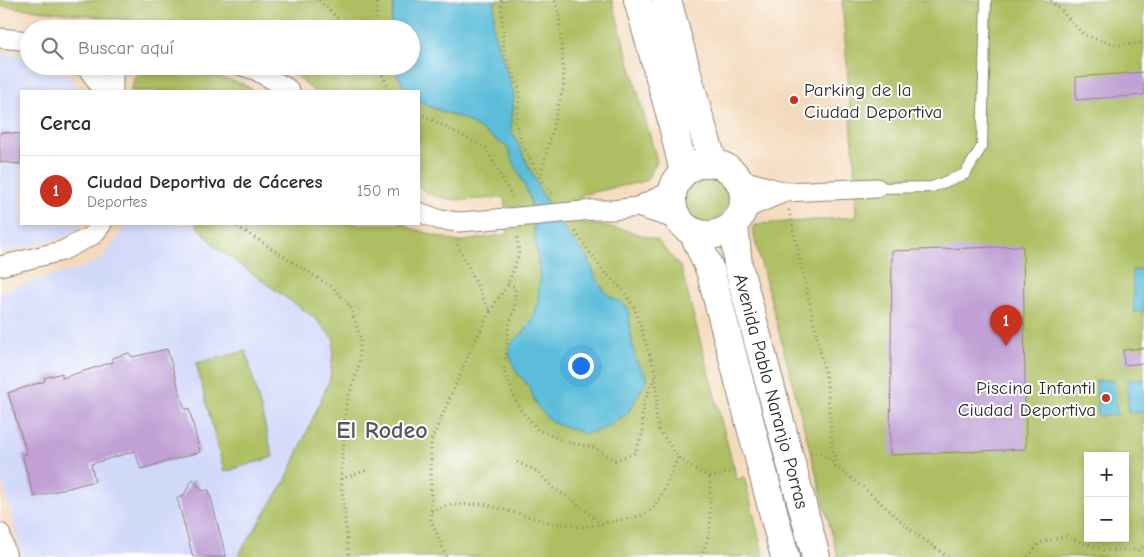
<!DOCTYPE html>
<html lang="es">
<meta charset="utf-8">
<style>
:root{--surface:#fff;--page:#f7f7f7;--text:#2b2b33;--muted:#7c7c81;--line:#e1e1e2;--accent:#c8321e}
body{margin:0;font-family:"Comic Neue",sans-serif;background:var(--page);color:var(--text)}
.controls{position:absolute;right:15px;bottom:15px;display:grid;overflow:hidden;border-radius:0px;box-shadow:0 2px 8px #0003}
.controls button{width:45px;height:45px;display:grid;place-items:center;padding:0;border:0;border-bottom:1px solid var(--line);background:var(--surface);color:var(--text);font:25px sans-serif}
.you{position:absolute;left:580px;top:365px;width:18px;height:18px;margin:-12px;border:4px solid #fff;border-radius:50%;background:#1a73e8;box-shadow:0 0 0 8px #1a73e833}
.badge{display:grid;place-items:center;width:32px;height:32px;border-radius:50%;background:var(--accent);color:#fff;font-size:16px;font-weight:700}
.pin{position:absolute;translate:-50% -41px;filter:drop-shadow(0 1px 2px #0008)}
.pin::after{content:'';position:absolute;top:26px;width:18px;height:15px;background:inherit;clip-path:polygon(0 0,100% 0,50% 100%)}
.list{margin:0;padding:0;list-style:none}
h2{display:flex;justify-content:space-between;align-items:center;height:65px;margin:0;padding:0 20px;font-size:21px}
h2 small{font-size:16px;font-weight:400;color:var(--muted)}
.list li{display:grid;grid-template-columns:32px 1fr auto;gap:15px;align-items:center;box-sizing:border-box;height:70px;padding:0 20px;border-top:1px solid var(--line)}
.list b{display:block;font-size:19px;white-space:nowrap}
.list p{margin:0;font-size:16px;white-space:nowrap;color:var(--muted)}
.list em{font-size:16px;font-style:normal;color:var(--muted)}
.icon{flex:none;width:28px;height:28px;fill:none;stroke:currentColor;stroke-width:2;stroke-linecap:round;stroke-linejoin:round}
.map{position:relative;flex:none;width:1144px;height:557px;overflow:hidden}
.search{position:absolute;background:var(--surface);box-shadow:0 2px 8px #0003;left:20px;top:20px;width:400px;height:55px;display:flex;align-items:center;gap:12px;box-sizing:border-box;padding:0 18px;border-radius:28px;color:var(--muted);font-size:19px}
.panel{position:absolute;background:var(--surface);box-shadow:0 2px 8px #0003;left:20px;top:90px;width:400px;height:135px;border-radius:0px}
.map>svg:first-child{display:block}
</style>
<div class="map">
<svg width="1144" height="557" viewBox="0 0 1144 557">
<rect width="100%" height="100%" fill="#fff"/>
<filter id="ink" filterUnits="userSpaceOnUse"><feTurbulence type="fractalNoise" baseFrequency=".02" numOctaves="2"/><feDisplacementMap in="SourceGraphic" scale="10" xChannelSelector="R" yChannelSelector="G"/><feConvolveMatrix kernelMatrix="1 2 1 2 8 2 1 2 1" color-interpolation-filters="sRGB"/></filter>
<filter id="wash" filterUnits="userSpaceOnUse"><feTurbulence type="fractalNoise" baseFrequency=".0096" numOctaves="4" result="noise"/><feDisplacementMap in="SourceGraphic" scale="20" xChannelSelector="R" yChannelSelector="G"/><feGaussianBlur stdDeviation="1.12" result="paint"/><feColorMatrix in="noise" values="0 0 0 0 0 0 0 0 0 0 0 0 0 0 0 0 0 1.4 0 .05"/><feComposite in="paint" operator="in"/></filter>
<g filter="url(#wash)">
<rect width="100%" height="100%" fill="#f4dabc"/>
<path fill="#d1d9f9" d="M0 53 29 56V66H55L62 71 82 91H21V224H83L74 234 0 253Z
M126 224H195L218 249 316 319 334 340 330 379 285 482 237 557H23L0 474V295L12 288 30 282 82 268 100 260 114 243Z"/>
<path fill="#adbf62" stroke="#6c7546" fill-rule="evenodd" d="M0 0H393L394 6 390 29H211L0 6Z
M495 0H612L657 161 646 181 580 195 582 223 622 229 657 240 681 268 737 480 744 476 764 557H237L285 482 330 379 334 340 316 319 218 249 195 224H405L410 228 458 242 508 234 504 197C477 199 442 206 419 187V99L427 106 464 119 507 147 530 198 540 277 538 302 534 317 524 332 511 343 517 373 529 386 537 406 628 413 648 378 636 361 632 343 628 307 608 295 599 284 586 255 567 234 543 196 511 130 514 95 493 30Z
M842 0H1144V557H838L752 229 754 226 759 224 856 217 854 159ZM1088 456H1125V538H1088Z
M139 66H166L185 68 243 84 254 91H130Z
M287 66H392L405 87 410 91H313Z
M682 199a23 23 0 1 1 46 0a23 23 0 1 1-46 0Z
M246 351 273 457 224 472 196 363Z"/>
<path fill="#5cbdda" stroke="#447482" d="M393 0H495L493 30 514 95 511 130 543 196 567 234 586 255 599 284 608 295 628 307 632 343 636 361 648 378 628 413 606 428 585 434 551 422 537 406 529 386 517 373 509 354 511 343 524 332 534 317 538 302 540 277 530 198 507 147 464 119 427 106 419 99V91H410L405 88 392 66H411V29H390L394 6Z
M1144 269V311L1134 312 1132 270Z
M1144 379V412L1128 413 1127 380Z
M1114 380 1117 415 1098 416 1096 381Z"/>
<g id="blocks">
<path fill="#c0a0d5" d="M1144 72V95L1076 100V77Z
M0 132 21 134V164L0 162Z
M1023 246 1026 449 890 455 892 251Z
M1144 348V363L1124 365 1123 350Z
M167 349 185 410 189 408 200 452 141 469 135 451 91 464 95 481 34 497 22 455 27 454 8 393 45 381 44 378 62 373V378L113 362 112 358 129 353 132 357Z
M193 479 202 491 209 490 226 557H193L177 498 183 496Z"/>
</g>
</g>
<g filter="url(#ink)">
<use href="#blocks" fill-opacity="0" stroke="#908274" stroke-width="1"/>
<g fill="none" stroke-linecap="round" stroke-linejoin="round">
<defs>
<path id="lane" d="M877 188 932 187 965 174 982 146 986 0"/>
<path id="street" d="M0 38 29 41
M86 66 103 91
M242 66 255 70 287 88 290 91
M113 91V75L115 66
M739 179 785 192 877 188
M637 207 678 220
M593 210H613L637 207 673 190
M743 210 785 192
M419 212 440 220 460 222 485 220
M0 266 62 251 93 235 102 224
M0 533 7 557"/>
<path id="secondary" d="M638 0 670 113 684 172
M667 0 697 110 713 163
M672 199a36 36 0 1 1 72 0a36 36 0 1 1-72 0Z
M734 225 738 265 816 557
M693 232 710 270 785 557"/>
</defs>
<use href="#lane" stroke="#908274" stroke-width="12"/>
<use href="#street" stroke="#908274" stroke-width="21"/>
<use href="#secondary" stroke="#908274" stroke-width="30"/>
<path stroke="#908274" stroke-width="3" stroke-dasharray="1 4" stroke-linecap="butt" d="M319 0 348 29
M501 0 504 52 520 91 516 122 521 142 540 178 553 196
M1051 0 1084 35 1117 45 1144 43
M375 29 377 0
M378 66 390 91
M419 113 486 148 513 199
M540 178 564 84 559 13 555 0
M789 210 827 382 832 446 836 467 863 487 912 531 948 557
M233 224 332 287 350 306 360 336 359 364 346 405 341 479 349 557
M508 284 515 287V308L509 325 504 371 519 408 537 429 565 442 593 447 615 460 635 453 643 432 642 418 644 402 656 374 634 307 623 290 604 272 573 229
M490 311 508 284 519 254 517 235
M656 375 657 396 655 413 659 430 678 457 689 465 710 478
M810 454C823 451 829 458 836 467
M517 462 538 472 553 488 574 501 601 524
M341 479 367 470
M431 511 447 505 484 504 552 523 585 527 640 516 653 509 663 493 678 457
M446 557 431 520V441L474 343 490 312 457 244 458 240
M702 557 710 530V478L738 470
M1028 557 1039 543 1065 536 1103 550H1139L1144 546"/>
<use href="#lane" stroke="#fff" stroke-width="10"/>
<use href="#street" stroke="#fff" stroke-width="19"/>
<use href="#secondary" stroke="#fff" stroke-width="28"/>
<defs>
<path id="street-bridge" d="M485 220 593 210"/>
</defs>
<use href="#street-bridge" stroke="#908274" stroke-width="21" stroke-linecap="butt"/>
<use href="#street-bridge" stroke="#fff" stroke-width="19"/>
</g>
</g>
<g fill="#c8321e" stroke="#fff" stroke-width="2">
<circle cx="794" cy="100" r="5"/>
<circle cx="1106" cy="398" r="5"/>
</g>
<g text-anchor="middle" stroke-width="4" stroke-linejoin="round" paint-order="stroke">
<g font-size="19" fill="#2b2b2b" stroke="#fff" text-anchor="start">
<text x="804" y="96">Parking de la<tspan x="804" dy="22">Ciudad Deportiva</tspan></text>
<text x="1096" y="394" text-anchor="end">Piscina Infantil<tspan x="1096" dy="22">Ciudad Deportiva</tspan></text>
</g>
<g font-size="19" fill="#2b2b2b" stroke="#fff">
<text transform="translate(772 391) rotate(75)" y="7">Avenida Pablo Naranjo Porras</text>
</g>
<g font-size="24" font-weight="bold" fill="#5f5466" stroke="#fff">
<text x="382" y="438">El Rodeo</text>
</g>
</g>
</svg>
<div class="controls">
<button>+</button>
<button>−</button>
</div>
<div class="you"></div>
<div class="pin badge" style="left:1006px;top:346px">1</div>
<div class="search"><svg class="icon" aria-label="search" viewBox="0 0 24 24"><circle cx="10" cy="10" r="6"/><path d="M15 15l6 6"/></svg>Buscar aquí</div>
<section class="panel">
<h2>Cerca<small></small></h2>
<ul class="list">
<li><span class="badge">1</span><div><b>Ciudad Deportiva de Cáceres</b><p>Deportes</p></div><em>150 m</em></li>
</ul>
</section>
</div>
